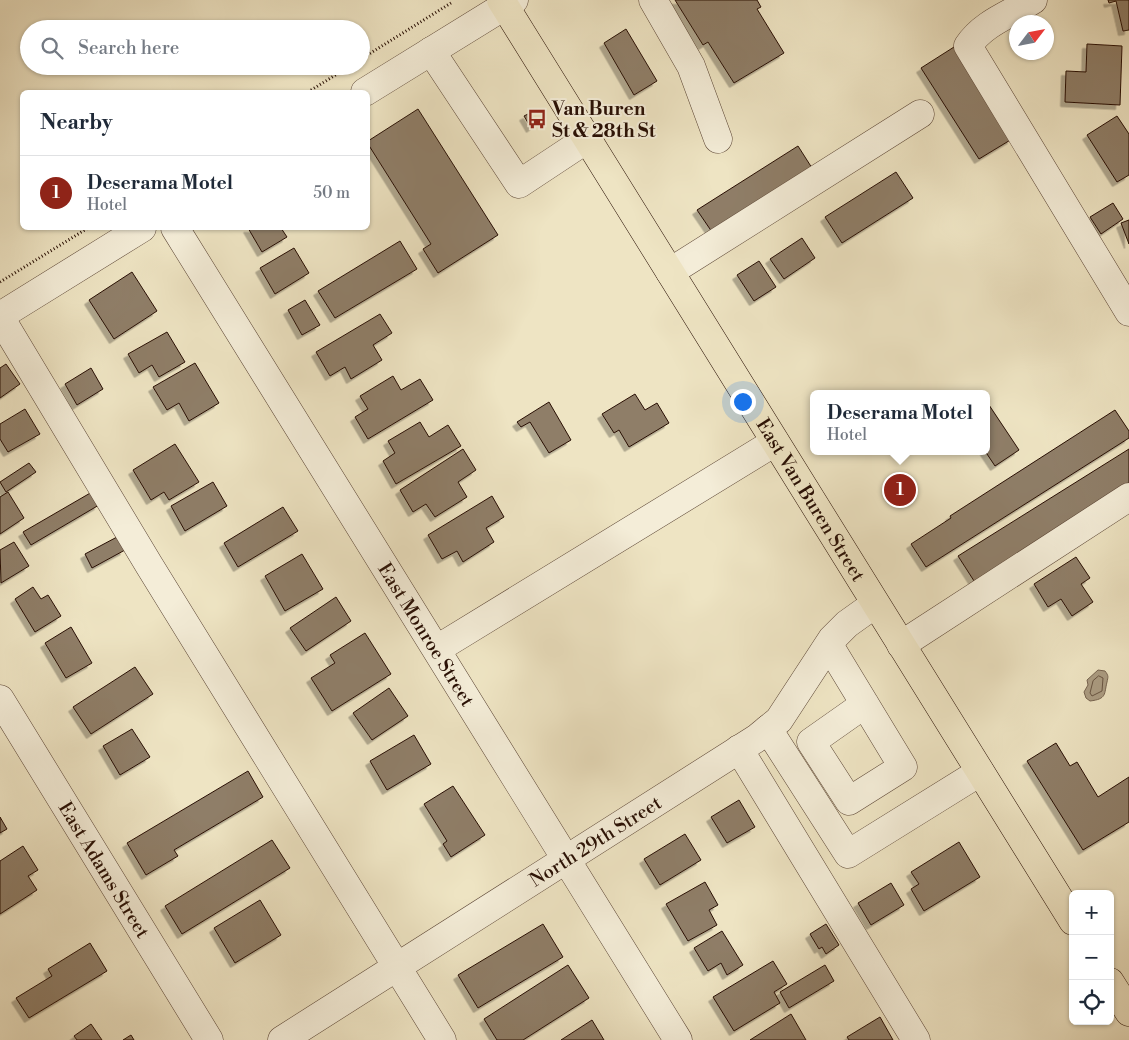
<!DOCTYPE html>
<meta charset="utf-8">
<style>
:root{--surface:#fff;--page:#f6f6f7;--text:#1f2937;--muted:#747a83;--line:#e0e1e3;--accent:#8f2418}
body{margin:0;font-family:"Libre Bodoni",serif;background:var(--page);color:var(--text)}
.controls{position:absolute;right:15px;bottom:15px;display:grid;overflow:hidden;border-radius:8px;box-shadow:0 1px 4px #0004}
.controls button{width:45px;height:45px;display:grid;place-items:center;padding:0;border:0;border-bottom:1px solid var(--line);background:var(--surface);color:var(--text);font:25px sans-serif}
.compass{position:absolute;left:1009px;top:15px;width:45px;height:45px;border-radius:50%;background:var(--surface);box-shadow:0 1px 4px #0004;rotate:58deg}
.you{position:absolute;left:742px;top:401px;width:18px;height:18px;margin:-12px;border:4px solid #fff;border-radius:50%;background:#1a73e8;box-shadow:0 0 0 8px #1a73e833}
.badge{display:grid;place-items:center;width:32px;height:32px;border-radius:50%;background:var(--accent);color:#fff;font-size:16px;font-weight:700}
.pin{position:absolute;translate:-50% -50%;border:2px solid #fff;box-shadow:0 1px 5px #0006}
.popup{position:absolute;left:810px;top:390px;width:180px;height:65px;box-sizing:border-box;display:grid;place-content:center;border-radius:8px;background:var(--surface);filter:drop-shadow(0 1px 4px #0005);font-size:16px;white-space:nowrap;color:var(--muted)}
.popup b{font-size:19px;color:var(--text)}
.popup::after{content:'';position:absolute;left:50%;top:100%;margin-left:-10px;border:10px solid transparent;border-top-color:var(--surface)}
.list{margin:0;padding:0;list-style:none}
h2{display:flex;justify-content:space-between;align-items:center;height:65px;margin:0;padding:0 20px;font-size:21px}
h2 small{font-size:16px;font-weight:400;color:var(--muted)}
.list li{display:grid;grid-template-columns:32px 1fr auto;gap:15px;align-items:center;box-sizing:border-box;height:75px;padding:0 20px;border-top:1px solid var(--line)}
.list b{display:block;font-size:19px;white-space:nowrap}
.list p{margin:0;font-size:16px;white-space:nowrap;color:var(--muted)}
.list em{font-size:16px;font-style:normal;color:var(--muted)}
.icon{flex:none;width:28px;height:28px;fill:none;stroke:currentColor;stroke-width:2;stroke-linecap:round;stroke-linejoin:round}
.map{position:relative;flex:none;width:1129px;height:1040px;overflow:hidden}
.search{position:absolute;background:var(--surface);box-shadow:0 1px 4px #0004;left:20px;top:20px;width:350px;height:55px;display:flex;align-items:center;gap:12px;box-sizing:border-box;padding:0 18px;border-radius:28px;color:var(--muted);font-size:19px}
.panel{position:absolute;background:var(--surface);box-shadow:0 1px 4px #0004;left:20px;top:90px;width:350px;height:140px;border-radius:8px}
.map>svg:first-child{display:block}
</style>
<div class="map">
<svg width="1129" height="1040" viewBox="0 0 1129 1040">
<defs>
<filter id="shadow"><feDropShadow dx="-4.5" dy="4.5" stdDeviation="0" flood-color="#0004"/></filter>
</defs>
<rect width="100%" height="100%" fill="#eee4c3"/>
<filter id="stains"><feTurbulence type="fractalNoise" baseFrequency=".004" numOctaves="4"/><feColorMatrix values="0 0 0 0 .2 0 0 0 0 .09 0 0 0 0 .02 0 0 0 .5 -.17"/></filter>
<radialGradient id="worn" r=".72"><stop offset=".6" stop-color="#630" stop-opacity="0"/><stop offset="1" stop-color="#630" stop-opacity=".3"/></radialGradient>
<path fill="#ab9c82" stroke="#776450" d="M1098 670 1105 671C1109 676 1108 677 1107 682 1104 694 1107 699 1090 701L1086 698 1084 692 1088 685 1087 680Z"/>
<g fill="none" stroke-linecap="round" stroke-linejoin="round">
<path stroke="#6a5643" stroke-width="1" d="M1099 676 1103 678 1102 691 1092 696 1090 693 1093 681Z"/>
</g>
<path fill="#8f7e67" stroke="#280f04" filter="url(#shadow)" d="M675 0H757L761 7 757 9 784 53 734 83 708 42 703 45Z
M1108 0H1129V30L1123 31 1116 1 1109 3Z
M626 29 657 81 634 95 604 43Z
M1087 44 1122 46 1120 105 1065 102 1066 71 1086 72Z
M954 47 1012 139 979 159 921 68Z
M418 109 498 235 438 273 423 249 431 244 368 144V141Z
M528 114 535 125 531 128 524 116Z
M1117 116 1129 134V175L1117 182 1087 135Z
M798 146 812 168 712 232 697 210Z
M896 172 913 198 842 243 825 217Z
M1113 203 1123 219 1101 234 1090 217Z
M1129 220V244L1121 223Z
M248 228H281L287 237 262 252Z
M802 238 815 258 784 279 770 259Z
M400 241 417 269 335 318 318 291Z
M294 248 309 273 275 294 260 268Z
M759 261 776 287 754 301 737 275Z
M132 272 157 311 114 339 89 300Z
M305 300 320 325 302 335 288 310Z
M380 314 392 333 373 345 382 360 351 379 345 367 330 376 316 352Z
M167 332 185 362 159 377 152 365 139 373 128 354Z
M195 363 219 403 189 421 179 403 167 410 153 387Z
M6 364 20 384 0 398V368Z
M91 368 103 389 77 405 65 384Z
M393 376 401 390 420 379 433 400 368 439 355 417 368 409 360 396Z
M635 394 645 410 657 403 669 423 629 447 619 430 614 433 602 414Z
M549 402 571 440 549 453 530 422 521 427 517 422Z
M989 405 1019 450 995 466 985 451 986 407Z
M25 409 40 434 8 452 0 439V424Z
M1115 410 1129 431V438L926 567 911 544 951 518 950 516Z
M420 422 429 437 448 425 461 446 396 484 383 461 395 453 388 441Z
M175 444 199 482 169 500 164 492 151 500 133 470Z
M463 449 476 470 458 482 467 497 435 517 426 504 413 512 400 490Z
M1129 449V487L976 584 958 556Z
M29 463 36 472 6 492 0 482Z
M213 482 227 506 185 531 171 506Z
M8 492 24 518 0 534V497Z
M92 492 99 505 31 545 23 532Z
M492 496 504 517 486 528 494 542 463 562 457 551 442 559 428 535Z
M283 507 298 531 238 567 224 543Z
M117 537 125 550 92 568 85 554Z
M14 542 29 566 1 583 0 550Z
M302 554 323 589 285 611 265 576Z
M1076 557 1090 578 1081 584 1093 602 1072 616 1061 599 1048 607 1034 584Z
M33 587 41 599 48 595 61 616 35 632 15 599Z
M336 597 351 621 306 651 290 628Z
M71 627 92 663 66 678 45 643Z
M365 633 391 674 332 711 311 678 335 663 330 655Z
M135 667 153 694 91 734 73 707Z
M389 688 408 716 372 740 353 713Z
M132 729 150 757 120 775 103 746Z
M414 735 431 764 387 790 370 761Z
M1056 743 1070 766 1077 762 1098 797 1129 777V822L1083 850 1027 761Z
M248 771 263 797 174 850 178 856 146 875 127 843Z
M453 786 485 835 451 857 443 844 447 841 424 804Z
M739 800 755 827 727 843 711 817Z
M0 817 7 829 0 833Z
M685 834 701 860 660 885 644 859Z
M272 840 290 868 182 934 165 906Z
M959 842 980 877 924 911 911 889 919 884 911 872Z
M23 846 38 870 28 876 37 890 0 914V861Z
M705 882 718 905 709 910 717 925 688 941 666 904Z
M891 883 904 905 871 925 858 903Z
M260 900 281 935 235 963 214 928Z
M543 924 563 957 478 1008 458 975Z
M826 924 839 945 826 954 822 947 819 949 810 934Z
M722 931 743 965 727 975 721 963 708 971 694 948Z
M90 943 107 971 29 1018 16 998 52 976 48 969Z
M773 961 787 984 774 992 780 1003 734 1031 713 997Z
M568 965 589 998 523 1040H497L484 1019Z
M825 965 834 981 789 1008 780 992Z
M791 1014 806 1040H750Z
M880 1017 893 1040H849L847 1037Z
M592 1020 604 1040H561Z
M91 1024 102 1040H77L74 1036Z
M131 1035 134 1040H123Z"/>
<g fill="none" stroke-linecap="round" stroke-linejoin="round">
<defs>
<g id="minor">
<path d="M653 0 691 66 718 139"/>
<path d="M1033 0C1011 14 983 23 968 46L1129 312"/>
<path d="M431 51 519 184 587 139"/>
<path d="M365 92 514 0"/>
<path id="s1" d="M175 228 678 1040"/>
<path d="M670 272 920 114"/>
<path d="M0 316 142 228"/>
<path d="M0 317 149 565 442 1040"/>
<path d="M829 645 903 767 849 801 811 742 865 704"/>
<path d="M901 645 1129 497"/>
<path d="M437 649 775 442"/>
<path id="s2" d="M0 699 209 1040"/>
<path d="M768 729 848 854 980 772"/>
<path d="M739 749 916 1040"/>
<path id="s3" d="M282 1040 757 738 779 720 832 639 847 624 875 604"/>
</g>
<g id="major">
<path id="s4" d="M501 0 1073 921"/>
<path d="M1110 982 1129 1012"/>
</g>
</defs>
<use href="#minor" stroke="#5a4434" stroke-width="29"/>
<use href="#major" stroke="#280f04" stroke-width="29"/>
<path stroke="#280f04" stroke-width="3" stroke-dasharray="1 2.5" stroke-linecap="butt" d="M361 59 451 3
M308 92 350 66
M0 282 88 228"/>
<use href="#minor" stroke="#f4edd8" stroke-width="28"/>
<use href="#major" stroke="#eee4c3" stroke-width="28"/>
</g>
<defs>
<symbol id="bus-bare" viewBox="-9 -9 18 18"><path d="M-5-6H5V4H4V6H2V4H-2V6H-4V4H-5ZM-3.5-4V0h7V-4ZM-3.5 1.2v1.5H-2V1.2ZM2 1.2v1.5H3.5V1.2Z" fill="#8f2418" stroke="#f4edd8" stroke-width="2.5" paint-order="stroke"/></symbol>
</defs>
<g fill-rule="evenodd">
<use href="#bus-bare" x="523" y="105" width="28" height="28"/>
</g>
<g text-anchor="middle" stroke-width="4" stroke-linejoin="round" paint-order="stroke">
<g font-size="19" font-weight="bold" fill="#280f04" stroke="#f4edd8" text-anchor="start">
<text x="552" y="115">Van Buren<tspan x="552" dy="22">St &amp; 28th St</tspan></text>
</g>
<g font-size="19" fill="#280f04" stroke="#f4edd8">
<text dy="7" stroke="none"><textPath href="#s4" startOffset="588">East Van Buren Street</textPath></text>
<text dy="7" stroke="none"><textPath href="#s1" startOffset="478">East Monroe Street</textPath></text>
<text dy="7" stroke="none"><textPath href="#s3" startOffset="371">North 29th Street</textPath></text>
<text dy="7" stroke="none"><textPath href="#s2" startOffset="200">East Adams Street</textPath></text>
</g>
</g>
<rect width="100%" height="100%" filter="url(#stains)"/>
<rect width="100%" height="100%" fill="url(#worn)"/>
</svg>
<div class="controls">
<button>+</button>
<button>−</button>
<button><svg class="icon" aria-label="locate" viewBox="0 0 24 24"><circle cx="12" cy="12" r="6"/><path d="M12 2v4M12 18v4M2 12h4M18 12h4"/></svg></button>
</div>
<svg class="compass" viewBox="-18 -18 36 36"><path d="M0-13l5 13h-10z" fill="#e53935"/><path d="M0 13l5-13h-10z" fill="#747a83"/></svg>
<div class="you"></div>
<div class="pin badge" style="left:900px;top:490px">1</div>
<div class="popup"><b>Deserama Motel</b>Hotel</div>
<div class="search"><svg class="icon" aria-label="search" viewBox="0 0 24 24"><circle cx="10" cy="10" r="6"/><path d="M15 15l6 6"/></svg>Search here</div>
<section class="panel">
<h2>Nearby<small></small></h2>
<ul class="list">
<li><span class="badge">1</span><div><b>Deserama Motel</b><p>Hotel</p></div><em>50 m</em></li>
</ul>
</section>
</div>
